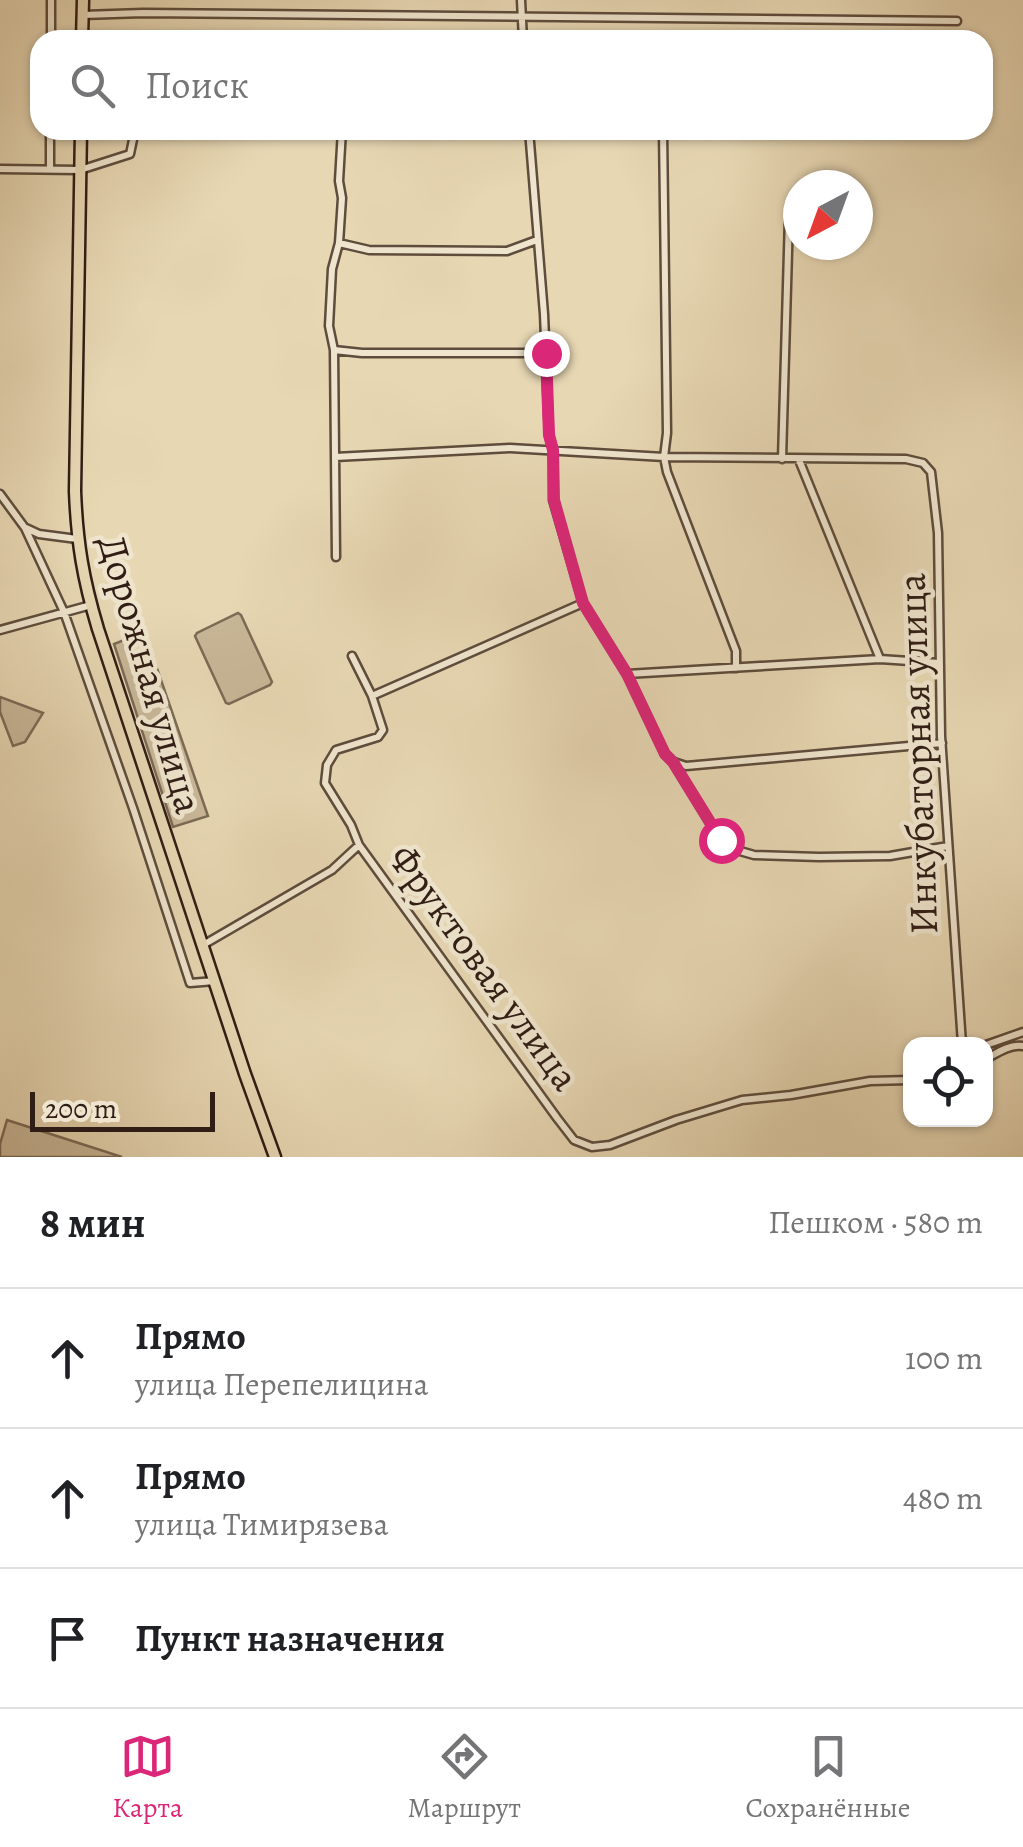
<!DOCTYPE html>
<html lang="ru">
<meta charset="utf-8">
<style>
:root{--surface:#fff;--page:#f6f6f6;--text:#202124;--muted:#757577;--line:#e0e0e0;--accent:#db2777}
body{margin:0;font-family:Alegreya,serif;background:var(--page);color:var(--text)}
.controls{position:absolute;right:30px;bottom:30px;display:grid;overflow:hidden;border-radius:20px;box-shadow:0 2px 8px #0004}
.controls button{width:90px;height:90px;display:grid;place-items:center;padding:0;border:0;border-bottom:2px solid var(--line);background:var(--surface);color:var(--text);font:50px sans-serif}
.compass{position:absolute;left:783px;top:170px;width:90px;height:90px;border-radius:50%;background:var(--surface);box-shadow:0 2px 8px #0004;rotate:221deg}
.scale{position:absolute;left:30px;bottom:25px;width:185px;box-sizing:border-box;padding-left:10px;border:5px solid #301d15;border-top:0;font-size:28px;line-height:35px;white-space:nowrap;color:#301d15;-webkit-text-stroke:8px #efe5ce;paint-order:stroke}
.stop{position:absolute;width:30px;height:30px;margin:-22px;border:8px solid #db2777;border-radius:50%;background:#fff}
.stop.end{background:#db2777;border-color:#fff;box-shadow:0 2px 10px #0008}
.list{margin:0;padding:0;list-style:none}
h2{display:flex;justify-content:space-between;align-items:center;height:130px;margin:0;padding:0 40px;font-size:42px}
h2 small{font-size:32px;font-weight:400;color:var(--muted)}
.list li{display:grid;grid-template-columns:65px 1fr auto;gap:30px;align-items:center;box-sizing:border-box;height:140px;padding:0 40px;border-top:2px solid var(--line)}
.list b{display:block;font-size:38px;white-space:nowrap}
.list p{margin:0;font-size:32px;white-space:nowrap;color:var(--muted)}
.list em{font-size:32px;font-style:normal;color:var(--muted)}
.icon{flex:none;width:55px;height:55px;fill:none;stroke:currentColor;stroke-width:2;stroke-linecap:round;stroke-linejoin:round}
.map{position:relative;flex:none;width:1023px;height:1157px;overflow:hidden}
.search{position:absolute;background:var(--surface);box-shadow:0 2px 8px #0004;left:30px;right:30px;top:30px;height:110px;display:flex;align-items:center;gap:25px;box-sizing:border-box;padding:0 35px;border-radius:30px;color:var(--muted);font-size:38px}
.sheet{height:550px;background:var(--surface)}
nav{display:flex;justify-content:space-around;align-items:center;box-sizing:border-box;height:140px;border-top:2px solid var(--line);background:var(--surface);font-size:28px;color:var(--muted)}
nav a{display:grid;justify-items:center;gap:5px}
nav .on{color:var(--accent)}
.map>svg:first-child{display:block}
</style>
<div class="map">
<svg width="1023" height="1157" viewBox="0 0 1023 1157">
<rect width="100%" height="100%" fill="#e7d7b3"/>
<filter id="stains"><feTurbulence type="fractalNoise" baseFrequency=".002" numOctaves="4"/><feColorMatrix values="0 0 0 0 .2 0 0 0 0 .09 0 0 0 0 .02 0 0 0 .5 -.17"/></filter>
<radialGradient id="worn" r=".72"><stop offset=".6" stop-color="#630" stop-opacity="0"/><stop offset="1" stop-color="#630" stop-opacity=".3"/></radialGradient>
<path fill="#c8b798" stroke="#7c6a56" stroke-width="2.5" d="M238 613 241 615 272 682 270 685 229 704 226 703 195 636 197 633Z
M142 633 143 637 131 641 136 655 151 651 208 816 173 827 114 644Z
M0 697 43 713 25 742 13 746 0 712Z
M7 1120 122 1157H0V1144Z"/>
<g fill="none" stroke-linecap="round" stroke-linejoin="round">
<defs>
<path id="minor" d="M521 0 523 40
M83 15 143 13 957 21
M51 40V0
M529 130 544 314 549 435 553 450V500L583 603 627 674 665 754 673 762 721 841 733 849 754 855 819 857 890 856 948 846
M663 130 667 433 664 457 667 472 736 651V668
M50 168V130
M0 169 80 170 130 154 135 130
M339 243 369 250 507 251 537 240
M334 350 362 353H546
M335 457 510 448 664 457 906 459 923 463 931 472 938 533 941 736 962 1044
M782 459 789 217
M799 460 880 659
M0 494 25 528 64 612 133 808 190 983 215 981
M26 528 39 534 77 539
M336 557 334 350 329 326 332 269 339 243 342 198 339 181 342 130
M583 603 372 696 383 730 378 737 336 750 327 765 325 783 351 825 359 845 557 1118 574 1140 592 1147 610 1145 676 1120 742 1100 791 1095 870 1081 910 1080
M0 630 91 605
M352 656 372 696
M627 674 880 659 939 663
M674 762 686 766 942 743
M203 945 332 870 359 845
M986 1045 1023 1032
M986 1059C997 1053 1010 1044 1023 1046"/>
<path id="primary" d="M82 40 83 0
M81 130 75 491C77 543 83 579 98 629L245 1074 275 1157"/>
</defs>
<use href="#minor" stroke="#5e4c3c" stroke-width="11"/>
<use href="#primary" stroke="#301d15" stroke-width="15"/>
<use href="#minor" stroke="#efe5ce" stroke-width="6"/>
<use href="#primary" stroke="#e7d7b3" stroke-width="10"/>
</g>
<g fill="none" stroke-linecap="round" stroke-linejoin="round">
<path stroke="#db2777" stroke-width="12" d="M546 353 549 435 553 450 554 500 583 603 627 674 665 754 673 762 721 840"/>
</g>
<g text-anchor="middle" stroke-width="9" stroke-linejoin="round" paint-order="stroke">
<g font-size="40" fill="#301d15" stroke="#efe5ce">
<text transform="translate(151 674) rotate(74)" y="14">Дорожная улица</text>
<text transform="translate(917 754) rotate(-92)" y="14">Инкубаторная улица</text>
<text transform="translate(485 967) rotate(54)" y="14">Фруктовая улица</text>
</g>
</g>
<rect width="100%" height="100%" filter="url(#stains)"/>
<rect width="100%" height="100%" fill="url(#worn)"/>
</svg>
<div class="controls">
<button><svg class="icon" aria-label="locate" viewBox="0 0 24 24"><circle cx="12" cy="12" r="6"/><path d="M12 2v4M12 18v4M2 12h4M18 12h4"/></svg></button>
</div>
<svg class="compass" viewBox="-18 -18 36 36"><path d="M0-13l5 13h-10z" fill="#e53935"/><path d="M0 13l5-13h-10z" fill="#757577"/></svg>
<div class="scale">200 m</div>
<div class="stop" style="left:721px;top:840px"></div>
<div class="stop end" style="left:546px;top:353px"></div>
<div class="search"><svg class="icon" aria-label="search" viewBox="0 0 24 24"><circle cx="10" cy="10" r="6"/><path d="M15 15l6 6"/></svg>Поиск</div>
</div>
<section class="sheet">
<h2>8 мин<small>Пешком · 580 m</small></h2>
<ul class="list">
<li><svg class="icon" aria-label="ahead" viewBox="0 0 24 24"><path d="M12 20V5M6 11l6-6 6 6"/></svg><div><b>Прямо</b><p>улица Перепелицина</p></div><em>100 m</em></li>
<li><svg class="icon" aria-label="ahead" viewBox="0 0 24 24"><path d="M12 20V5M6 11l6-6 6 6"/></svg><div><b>Прямо</b><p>улица Тимирязева</p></div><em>480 m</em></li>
<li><svg class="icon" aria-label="arrive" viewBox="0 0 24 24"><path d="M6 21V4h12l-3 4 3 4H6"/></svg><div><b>Пункт назначения</b></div></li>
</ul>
</section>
<nav>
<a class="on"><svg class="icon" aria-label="map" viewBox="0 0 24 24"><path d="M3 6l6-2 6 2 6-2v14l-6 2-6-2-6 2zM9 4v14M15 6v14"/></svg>Карта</a>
<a><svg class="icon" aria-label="directions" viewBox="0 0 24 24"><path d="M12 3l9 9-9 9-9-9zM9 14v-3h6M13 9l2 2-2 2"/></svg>Маршрут</a>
<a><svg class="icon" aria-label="saved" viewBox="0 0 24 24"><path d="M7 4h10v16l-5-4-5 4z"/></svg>Сохранённые</a>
</nav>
